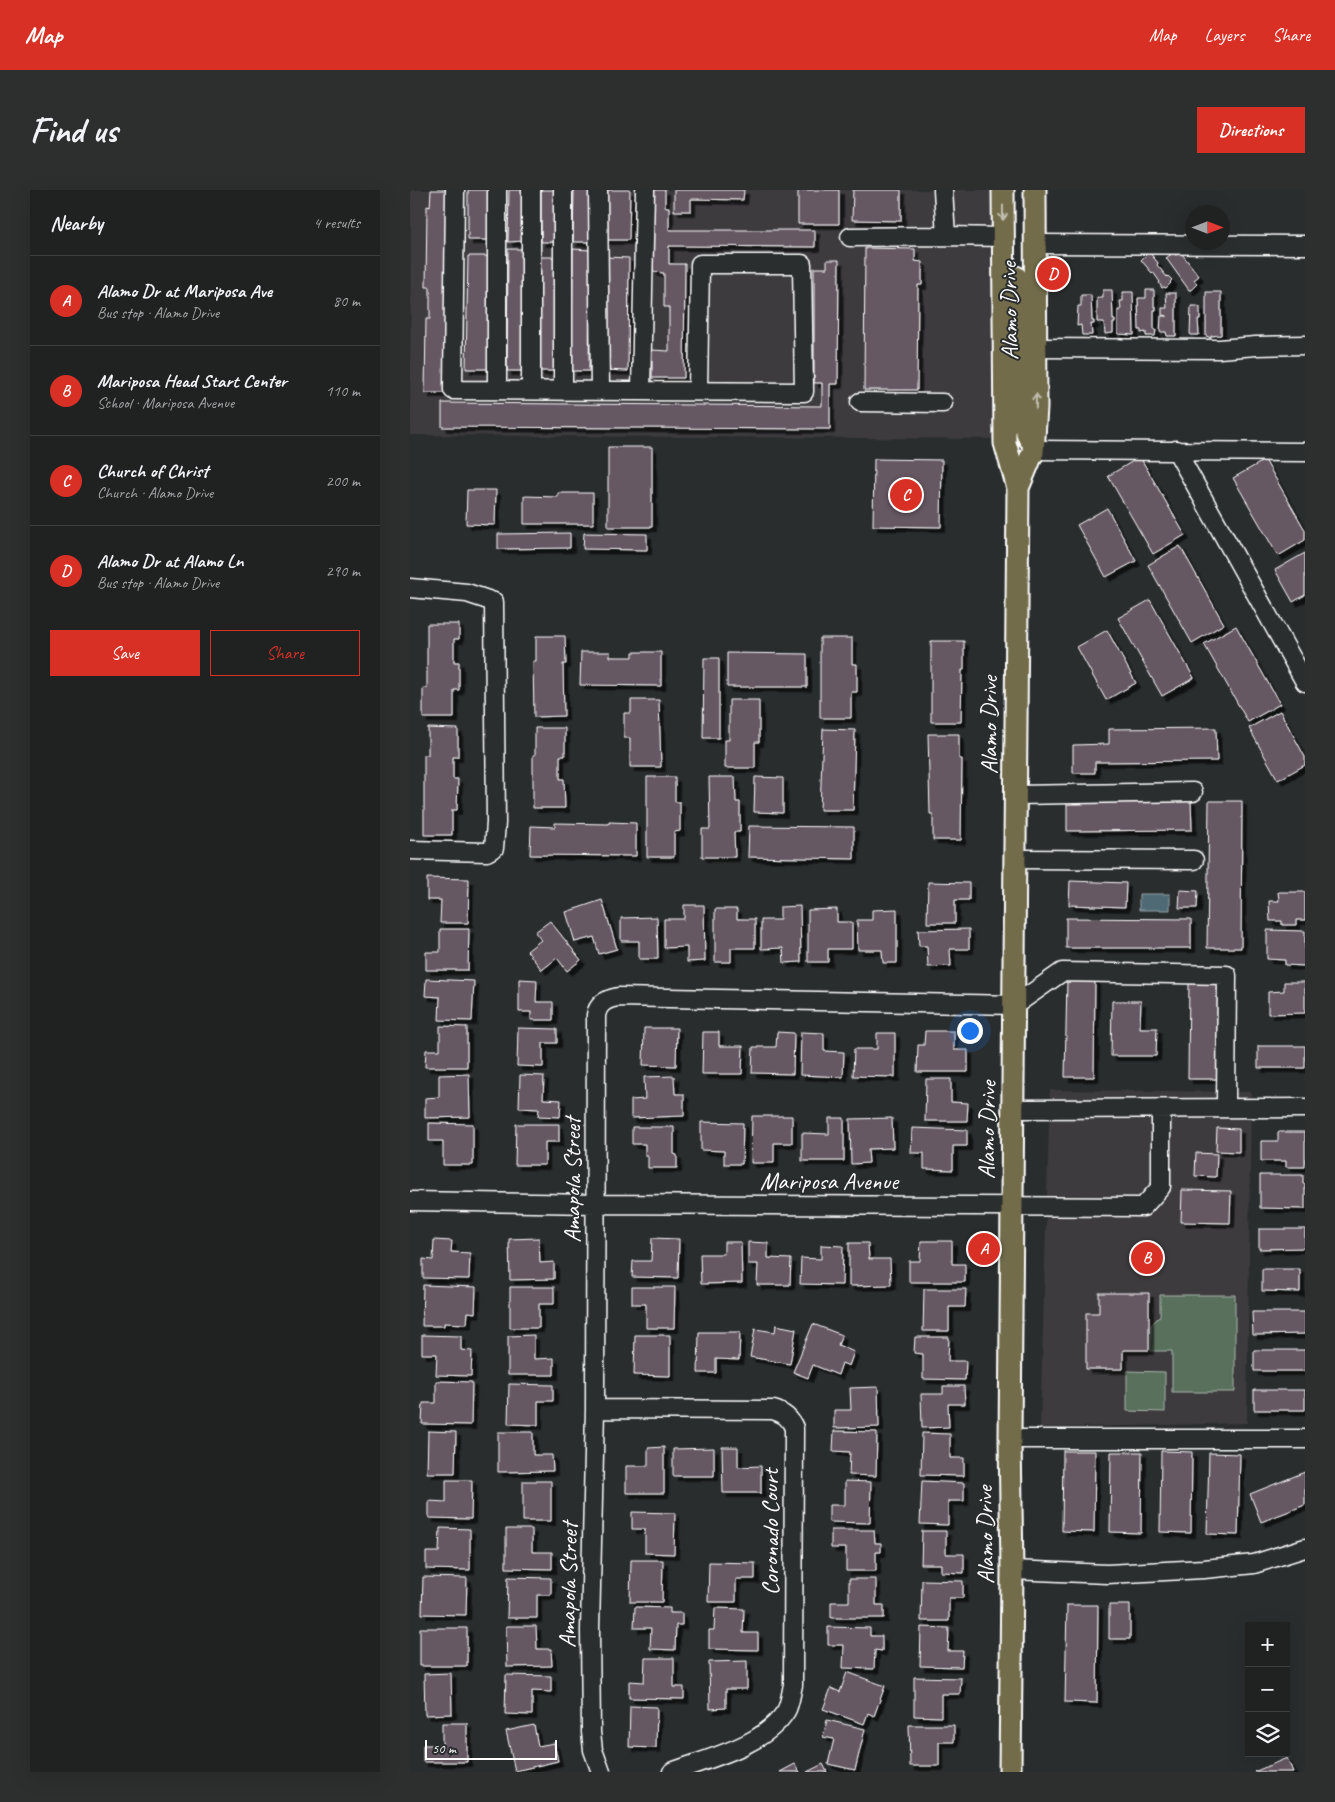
<!DOCTYPE html>
<meta charset="utf-8">
<style>
:root{--surface:#202222;--page:#2d2f2f;--text:#f1f3f6;--muted:#a2a4a5;--line:#3d3f40;--accent:#d93025}
body{margin:0;font-family:Caveat,sans-serif;background:var(--page);color:var(--text)}
.controls{position:absolute;right:15px;bottom:15px;display:grid;overflow:hidden;border-radius:0px;box-shadow:0 5px 20px #0002}
.controls button{width:45px;height:45px;display:grid;place-items:center;padding:0;border:0;border-bottom:1px solid var(--line);background:var(--surface);color:var(--text);font:25px sans-serif}
.compass{position:absolute;left:775px;top:15px;width:45px;height:45px;border-radius:50%;background:var(--surface);box-shadow:0 5px 20px #0002;rotate:90deg}
.scale{position:absolute;left:15px;bottom:12px;width:132px;box-sizing:border-box;padding-left:5px;border:2px solid #fff;border-top:0;font-size:14px;line-height:18px;white-space:nowrap;color:#fff;-webkit-text-stroke:4px #2a2d2e;paint-order:stroke}
.you{position:absolute;left:559px;top:840px;width:18px;height:18px;margin:-12px;border:4px solid #fff;border-radius:50%;background:#1a73e8;box-shadow:0 0 0 8px #1a73e833}
.badge{display:grid;place-items:center;width:32px;height:32px;border-radius:50%;background:var(--accent);color:#fff;font-size:16px;font-weight:700}
.pin{position:absolute;translate:-50% -50%;border:2px solid #fff;box-shadow:0 1px 5px #0006}
.list{margin:0;padding:0;list-style:none}
h2{display:flex;justify-content:space-between;align-items:center;height:65px;margin:0;padding:0 20px;font-size:21px}
h2 small{font-size:16px;font-weight:400;color:var(--muted)}
.list li{display:grid;grid-template-columns:32px 1fr auto;gap:15px;align-items:center;box-sizing:border-box;height:90px;padding:0 20px;border-top:1px solid var(--line)}
.list b{display:block;font-size:19px;white-space:nowrap}
.list p{margin:0;font-size:16px;white-space:nowrap;color:var(--muted)}
.list em{font-size:16px;font-style:normal;color:var(--muted)}
.actions{display:flex;gap:10px;padding:15px 20px}
.actions a{flex:1;padding:11px 0;border:1px solid var(--accent);border-radius:0px;text-align:center;font-size:18px;color:var(--accent)}
.actions .main{background:var(--accent);color:#fff}
.icon{flex:none;width:28px;height:28px;fill:none;stroke:currentColor;stroke-width:2;stroke-linecap:round;stroke-linejoin:round}
.map{position:relative;flex:none;width:895px;height:1582px;overflow:hidden;border-radius:0px}
header{display:flex;align-items:center;gap:30px;box-sizing:border-box;height:70px;padding:0 25px;background:var(--accent);color:#fff}
header strong{font-size:24px}
nav{display:flex;gap:28px;margin-inline-start:auto;font-size:18px}
.intro{display:flex;align-items:center;justify-content:space-between;box-sizing:border-box;height:120px;padding:0 30px}
h1{margin:0;font-size:35px}
.button{padding:12px 22px;border-radius:0px;background:var(--accent);color:#fff;font-size:18px;font-weight:700}
main{display:flex;gap:30px;padding:0 30px}
aside{flex:1;background:var(--surface);border-radius:0px;box-shadow:0 5px 20px #0002}
.map>svg:first-child{display:block}
</style>
<header>
<strong>Map</strong>
<nav><a>Map</a><a>Layers</a><a>Share</a></nav>
</header>
<div class="intro"><h1>Find us</h1><a class="button">Directions</a></div>
<main>
<aside>
<h2>Nearby<small>4 results</small></h2>
<ul class="list">
<li><span class="badge">A</span><div><b>Alamo Dr at Mariposa Ave</b><p>Bus stop · Alamo Drive</p></div><em>80 m</em></li>
<li><span class="badge">B</span><div><b>Mariposa Head Start Center</b><p>School · Mariposa Avenue</p></div><em>110 m</em></li>
<li><span class="badge">C</span><div><b>Church of Christ</b><p>Church · Alamo Drive</p></div><em>200 m</em></li>
<li><span class="badge">D</span><div><b>Alamo Dr at Alamo Ln</b><p>Bus stop · Alamo Drive</p></div><em>290 m</em></li>
</ul>
<div class="actions"><a class="main">Save</a><a>Share</a></div>
</aside>
<div class="map">
<svg width="895" height="1582" viewBox="0 0 895 1582">
<defs>
<filter id="shadow"><feDropShadow dx="4.5" dy="4.5" stdDeviation="0" flood-color="#0009"/></filter>
</defs>
<rect width="100%" height="100%" fill="#2a2d2e"/>
<filter id="ink" filterUnits="userSpaceOnUse"><feTurbulence type="fractalNoise" baseFrequency=".02" numOctaves="2"/><feDisplacementMap in="SourceGraphic" scale="10" xChannelSelector="R" yChannelSelector="G"/><feConvolveMatrix kernelMatrix="1 2 1 2 8 2 1 2 1" color-interpolation-filters="sRGB"/></filter>
<g filter="url(#ink)">
<path fill="#3c3a3e" d="M1 0H583L587 249 0 245Z
M640 900 841 902 837 1233 630 1238Z"/>
<path fill="#586f5c" stroke="#acb7ae" d="M750 1105H825V1202H762V1161H741V1135L750 1126Z
M717 1181 755 1182V1222L717 1221Z"/>
<path fill="#506a75" stroke="#96a6ac" d="M729 704H760V720H729Z"/>
<path fill="#665864" stroke="#fff" filter="url(#shadow)" d="M21 0H36L34 203H15L16 129H20V97H16L17 16 20 17Z
M58 0H83L82 50H58Z
M99 0H116L115 51 98 52Z
M131 0H148V52H131Z
M164 0H180V52H163Z
M195 0H220L219 50H194Z
M243 0H255V17H259V40H405V57L259 56V74H275L274 188H242V160L259 161V117H254V83L243 82Z
M264 0H334L333 10 281 9V21H264Z
M388 0H429V34H388Z
M443 0H491V31L442 30Z
M455 58 505 59V71L512 72V95H508L507 200H454Z
M98 59H115L114 181H97Z
M163 59 180 60 179 181H162Z
M738 63 739 65 740 63 748 73 747 75 757 87 758 86 762 90 760 92 761 93 756 98 754 97 752 98 749 93 750 92 743 82 742 83 731 70Z
M763 63 765 65 772 64 789 86 784 90 787 94 781 100H779L756 68Z
M58 66H82L81 179H56Z
M130 67H147L146 181H129Z
M195 67 219 68 218 181 194 180Z
M417 70H429L428 194H420V239L32 237V213L412 216V193H404V78H417Z
M693 100H702L703 130H705V133H703V143L695 144 694 132H687V108H693Z
M736 100H744V117H746V120H744V140H746L745 146H736V142L731 143V140H729L728 108H736Z
M713 102H723L724 145 708 144V120H711L710 111H713Z
M796 102H811V145L801 146V148L796 146Z
M756 103H766V146H757L756 142H750L751 126H757L752 125V118H757Z
M671 105H681L682 131H684V134H681L682 145H672L671 135 667 136 668 116H671Z
M781 116H788V117H790V129H788L789 145H781L780 144Z
M198 257H242V337H198Z
M730 267 775 345 743 364 698 286Z
M464 269 532 270 531 337 463 336Z
M855 270 895 340V350L868 366 823 288Z
M57 300H86L85 335 56 334Z
M148 303H183V334H114V306L148 307Z
M697 318 726 371 696 387 667 335Z
M160 343V358L88 359V344Z
M174 343 237 344V360L173 359Z
M770 356 814 434 782 453 738 375Z
M895 363V405L883 412 865 380Z
M740 410 784 488 752 506 708 428Z
M17 434H49V449H44V472H49V500H44V528H13V498H17Z
M826 436 870 514 838 532 794 454Z
M697 440 726 493 696 510 667 457Z
M126 446H155L156 474H153L154 526 124 527 123 471H126Z
M410 448H442V474H447V502H441V528H410Z
M521 451H554V480H552L551 532H521Z
M171 462H200V467H223V462H251V496L170 495Z
M317 463 397 464V497H317Z
M294 468H309V548H293Z
M221 510H249L251 577H220V548H214V523H221Z
M319 510H349V552H345V578H315V550H319Z
M870 521 895 567V575L868 590 839 538Z
M18 538 48 539V567H43V589H48L47 620H42V645H14V565H18Z
M125 538H155V566H150V589H154L155 618H123V565H125Z
M806 538 807 571 685 572V583H663V555L699 554V539Z
M413 539 445 540 443 620H410Z
M518 544H549V569H552L551 650H523V624H520Z
M237 587H265V612H270V641L264 642V667H237Z
M299 587H325L326 612H330V642H324L325 667H292V639H300Z
M345 587 373 588V623L344 622Z
M781 610 782 640 657 641V611Z
M799 611H832L831 758H797Z
M199 632 226 633V666L120 665 121 636 145 637V633L199 634Z
M339 636 444 637V669L338 667Z
M17 688 59 689 58 733H30L31 710H17Z
M660 691 716 693 715 717 659 715Z
M518 692 559 693V710H545V733H517Z
M770 700 788 701 787 718H769Z
M868 702H895V730H886V735H872V731H860L859 711H869Z
M192 710 207 759 189 764 184 747 165 752 156 722Z
M274 715H294L295 771 277 772V757L254 758V729H274Z
M390 716 391 772 374 773 373 758 351 759V730H370V717Z
M305 719H327V729H345V758H321V772H305Z
M427 719V732H442V759H418V772H398V720Z
M487 719V773H473L472 760H448L447 730H462V720Z
M247 727 248 769H229V751H211V728Z
M656 728 781 729V758H656Z
M140 731 171 770 157 781 147 768 132 780 117 761 131 750 125 742Z
M30 739H59L58 780H16V762H30Z
M559 739V759H540L541 776 518 777 517 756H509L508 740Z
M857 740 895 741V776L875 775V770L857 769Z
M16 789 64 791 62 831 29 830 30 807 15 806Z
M109 789 127 790 126 812H143V830H121V822H109Z
M657 789H685L684 887H655Z
M779 789H808L807 889H778Z
M874 792H895V823L858 824V802L874 801Z
M702 811H731L730 838H747L746 866H701Z
M30 836 57 837V877H15L16 860H30Z
M108 838 147 839V853H133V877L107 876Z
M234 838H267L266 876 233 875Z
M515 841H544V860H558V882H507L508 855H514Z
M293 842H309V856H333L332 884H292Z
M367 842 384 843 383 884 342 883 343 857H366Z
M391 842 414 843V861L434 862 433 887 390 885Z
M467 843H485V887L443 886 444 859H467Z
M848 856H895V878H848Z
M59 884 60 927 15 928V908L29 907V885Z
M110 885 134 886 133 909 151 910 150 927 128 926 129 919 109 918Z
M264 886 265 904H274V926L221 928V910L235 909 234 887Z
M516 889H541V912L558 913 557 931H515Z
M342 926H382V953H364V973H341Z
M419 928H434V971H392V943L419 944Z
M482 928 483 958 458 959 459 973 441 974 440 929Z
M291 932 333 933 332 974H314V961L291 960Z
M19 933 63 934V975H33V951H19Z
M106 934H149V952H135V975H105Z
M222 937H264V964L267 965V978H238V966H235V954H222Z
M502 938 557 940V956H543V980L514 979V963H501Z
M807 938 829 939V962L806 961Z
M868 942H895V977H876V971H851V951H868Z
M786 963 807 964 806 987 785 986Z
M850 985H893V994H895V1019L850 1018Z
M772 1000 821 1001 820 1033 771 1032Z
M849 1039H895V1058L849 1059Z
M129 1048 130 1073 144 1072V1089L100 1090 99 1049Z
M242 1048 269 1049 268 1088 222 1087 223 1071H241Z
M24 1050 42 1051 41 1062 60 1063 59 1089 13 1088V1069L23 1070Z
M511 1051H542V1074H555V1092H499V1071H510Z
M314 1052H331L332 1093 291 1094 290 1064H314Z
M338 1052 358 1053V1068L381 1069 380 1095H347L348 1074H338Z
M439 1053H458L459 1069H480L481 1095 439 1096Z
M411 1055 433 1056 432 1095 390 1094 391 1068 411 1069Z
M852 1079H890V1102L852 1101Z
M13 1095 66 1097 65 1123 58 1122 57 1134 34 1133V1136H12Z
M100 1097H144V1114H129V1138H100Z
M222 1097H265L264 1138H236V1114H222Z
M514 1099H556L555 1117H539V1141H513Z
M689 1103H739V1160H713V1179H676V1123H689Z
M842 1122H895V1144L843 1145Z
M403 1134 432 1145 428 1155 444 1162 439 1176 432 1173 428 1185 403 1175 398 1188 383 1182Z
M366 1135 386 1139 380 1174 340 1167 345 1139 365 1142Z
M289 1142H330L329 1170 306 1169V1183H288Z
M12 1145 51 1146V1160L62 1161 61 1186 26 1185 27 1164H12Z
M124 1145V1169L144 1168V1185H98V1146Z
M225 1145H260V1186L224 1185Z
M505 1147H539L538 1171H556L555 1190 513 1189V1164L504 1163Z
M844 1160H895V1181H844Z
M26 1191 62 1192 61 1235 12 1234 13 1213H26Z
M99 1194 143 1195V1211H128V1235L98 1234Z
M533 1196H554L555 1214H538L539 1237 512 1238 511 1204H533Z
M468 1197 469 1237 424 1238V1220H441L440 1198Z
M844 1200H895V1220H844Z
M18 1241 46 1242 45 1283H17Z
M424 1241 467 1242 466 1286 439 1285 440 1262 423 1261Z
M88 1242H123V1265H142L143 1281 88 1282Z
M512 1243 540 1244V1268H554V1286L511 1285Z
M254 1257V1303H216V1276H238V1258Z
M312 1257H328V1277L351 1276V1303H313Z
M304 1258V1286H263V1259Z
M653 1261H685L684 1342 652 1341Z
M751 1261 782 1262 781 1343 750 1342Z
M701 1262H732L731 1343 700 1342Z
M799 1263 830 1264 828 1345 797 1344Z
M895 1282V1315L851 1332 840 1304Z
M36 1290H62L61 1329 19 1328V1311L36 1312Z
M113 1291H141V1331H113Z
M435 1291 461 1292 460 1333 419 1332V1315H435Z
M512 1291 554 1293V1311H538V1335L510 1334Z
M222 1322 265 1323 264 1364 235 1363V1339H222Z
M30 1338 60 1339V1380L16 1379V1362H29Z
M96 1339H122V1362H142V1379L96 1378Z
M421 1340H464L465 1353H471V1362H466V1381H436V1358H421Z
M512 1341H536V1364H554V1383L531 1382V1374H511Z
M221 1370H253L252 1412H220Z
M299 1372 345 1373V1389H326V1412H298Z
M13 1387 57 1388 56 1425 12 1424Z
M98 1387 141 1388V1405H127V1428H97Z
M439 1389H466V1415H474V1428H421V1412H439Z
M512 1390 553 1391V1408H539V1431H511Z
M657 1415H688L687 1513 655 1512Z
M699 1415H720V1449H699Z
M225 1417 260 1418V1423H272V1435H266L265 1460 240 1459 241 1438H224Z
M305 1418 334 1419 333 1443H348V1460L299 1459V1440H304Z
M96 1436H126L127 1459H141L142 1476 97 1477Z
M418 1437 460 1438V1446H472V1461L465 1460 464 1479 433 1478 434 1455H418Z
M511 1437 539 1438 538 1461H553L552 1477 510 1476Z
M10 1438H57V1476H10Z
M235 1468H264V1497H274V1509L219 1508V1491L234 1492Z
M337 1471V1499H316V1518L300 1519 299 1472Z
M437 1482 475 1496 464 1526 458 1523 454 1534 413 1519 421 1498 430 1502Z
M41 1483 42 1524 15 1525 14 1484Z
M96 1485 141 1486V1502L122 1501V1525L95 1524Z
M504 1487 551 1488 550 1504H531V1527L504 1526Z
M220 1516 247 1517 246 1558 219 1557Z
M417 1530 455 1539 445 1580 418 1574 424 1549 413 1547Z
M32 1533H57V1572H13V1555H32Z
M124 1535 128 1556 144 1553 148 1571 105 1581 96 1541Z
M499 1535H544V1552H529V1576H500Z
M877 1568 883 1582H844Z
M385 1574 390 1582H370Z
M413 1574 417 1582H397Z"/>
<g fill="none" stroke-linecap="round" stroke-linejoin="round">
<defs>
<path id="minor" d="M45 0 43 200 394 202 392 74H290L288 201
M87 0V200
M121 0V200
M153 0V201
M188 0 190 201
M533 0 536 46 593 47
M440 47 536 46
M624 54 895 55
M627 158 809 159 846 156 895 155
M231 201 235 0
M450 212 533 213
M623 260 895 262
M766 260 895 492
M0 398 57 403 84 412 86 633 84 658 77 662 0 660
M606 605 783 602
M606 669 784 670
M604 919 895 918
M0 1011 185 1014 733 1017 751 997V919
M185 1219 363 1220C374 1223 380 1228 384 1238L383 1495C381 1503 380 1514 376 1521 354 1556 299 1568 262 1582
M600 1249H895
M602 1380 697 1384 794 1379 844 1374 895 1358
M191 1582 183 1560 181 1542 180 1440 185 1219 186 825C188 813 197 809 208 807L605 815 652 782 817 785 816 918"/>
<path id="major" d="M593 0 595 253 608 298 600 1249 602 1380 600 1582
M606 87 610 122 611 217 613 231 619 248
M608 298 623 262 626 218 625 0"/>
</defs>
<use href="#minor" stroke="#fff" stroke-width="21"/>
<use href="#major" stroke="#fff" stroke-width="25"/>
<use href="#minor" stroke="#2a2d2e" stroke-width="18"/>
<use href="#major" stroke="#736c4b" stroke-width="21"/>
</g>
<defs><path id="oneway-shaft" d="M-6 0H5M1.5-3L5.5 0L1.5 3" fill="none" stroke-width="1.6" stroke-linecap="round" stroke-linejoin="round" transform="scale(1.25)"/></defs>
<g stroke="#c0bdae">
<use href="#oneway-shaft" transform="translate(593 23) rotate(90)"/>
<use href="#oneway-shaft" transform="translate(626 211) rotate(-89)"/>
</g>
</g>
<g text-anchor="middle" stroke-width="4" stroke-linejoin="round" paint-order="stroke">
<g font-size="24" fill="#fff" stroke="#2a2d2e">
<text transform="translate(599 121) rotate(-91)" y="8">Alamo Drive</text>
<text transform="translate(579 535) rotate(-90)" y="8">Alamo Drive</text>
<text transform="translate(577 940) rotate(-89)" y="8">Alamo Drive</text>
<text transform="translate(162 990) rotate(-90)" y="8">Amapola Street</text>
<text x="419" y="999">Mariposa Avenue</text>
<text transform="translate(360 1342) rotate(-90)" y="8">Coronado Court</text>
<text transform="translate(575 1345) rotate(-91)" y="8">Alamo Drive</text>
<text transform="translate(158 1395) rotate(-89)" y="8">Amapola Street</text>
</g>
</g>
</svg>
<div class="controls">
<button>+</button>
<button>−</button>
<button><svg class="icon" aria-label="layers" viewBox="0 0 24 24"><path d="M12 4l9 5-9 5-9-5zM3 14l9 5 9-5"/></svg></button>
</div>
<svg class="compass" viewBox="-18 -18 36 36"><path d="M0-13l5 13h-10z" fill="#e53935"/><path d="M0 13l5-13h-10z" fill="#a2a4a5"/></svg>
<div class="scale">50 m</div>
<div class="you"></div>
<div class="pin badge" style="left:574px;top:1059px">A</div>
<div class="pin badge" style="left:737px;top:1068px">B</div>
<div class="pin badge" style="left:496px;top:305px">C</div>
<div class="pin badge" style="left:643px;top:84px">D</div>
</div>
</main>
